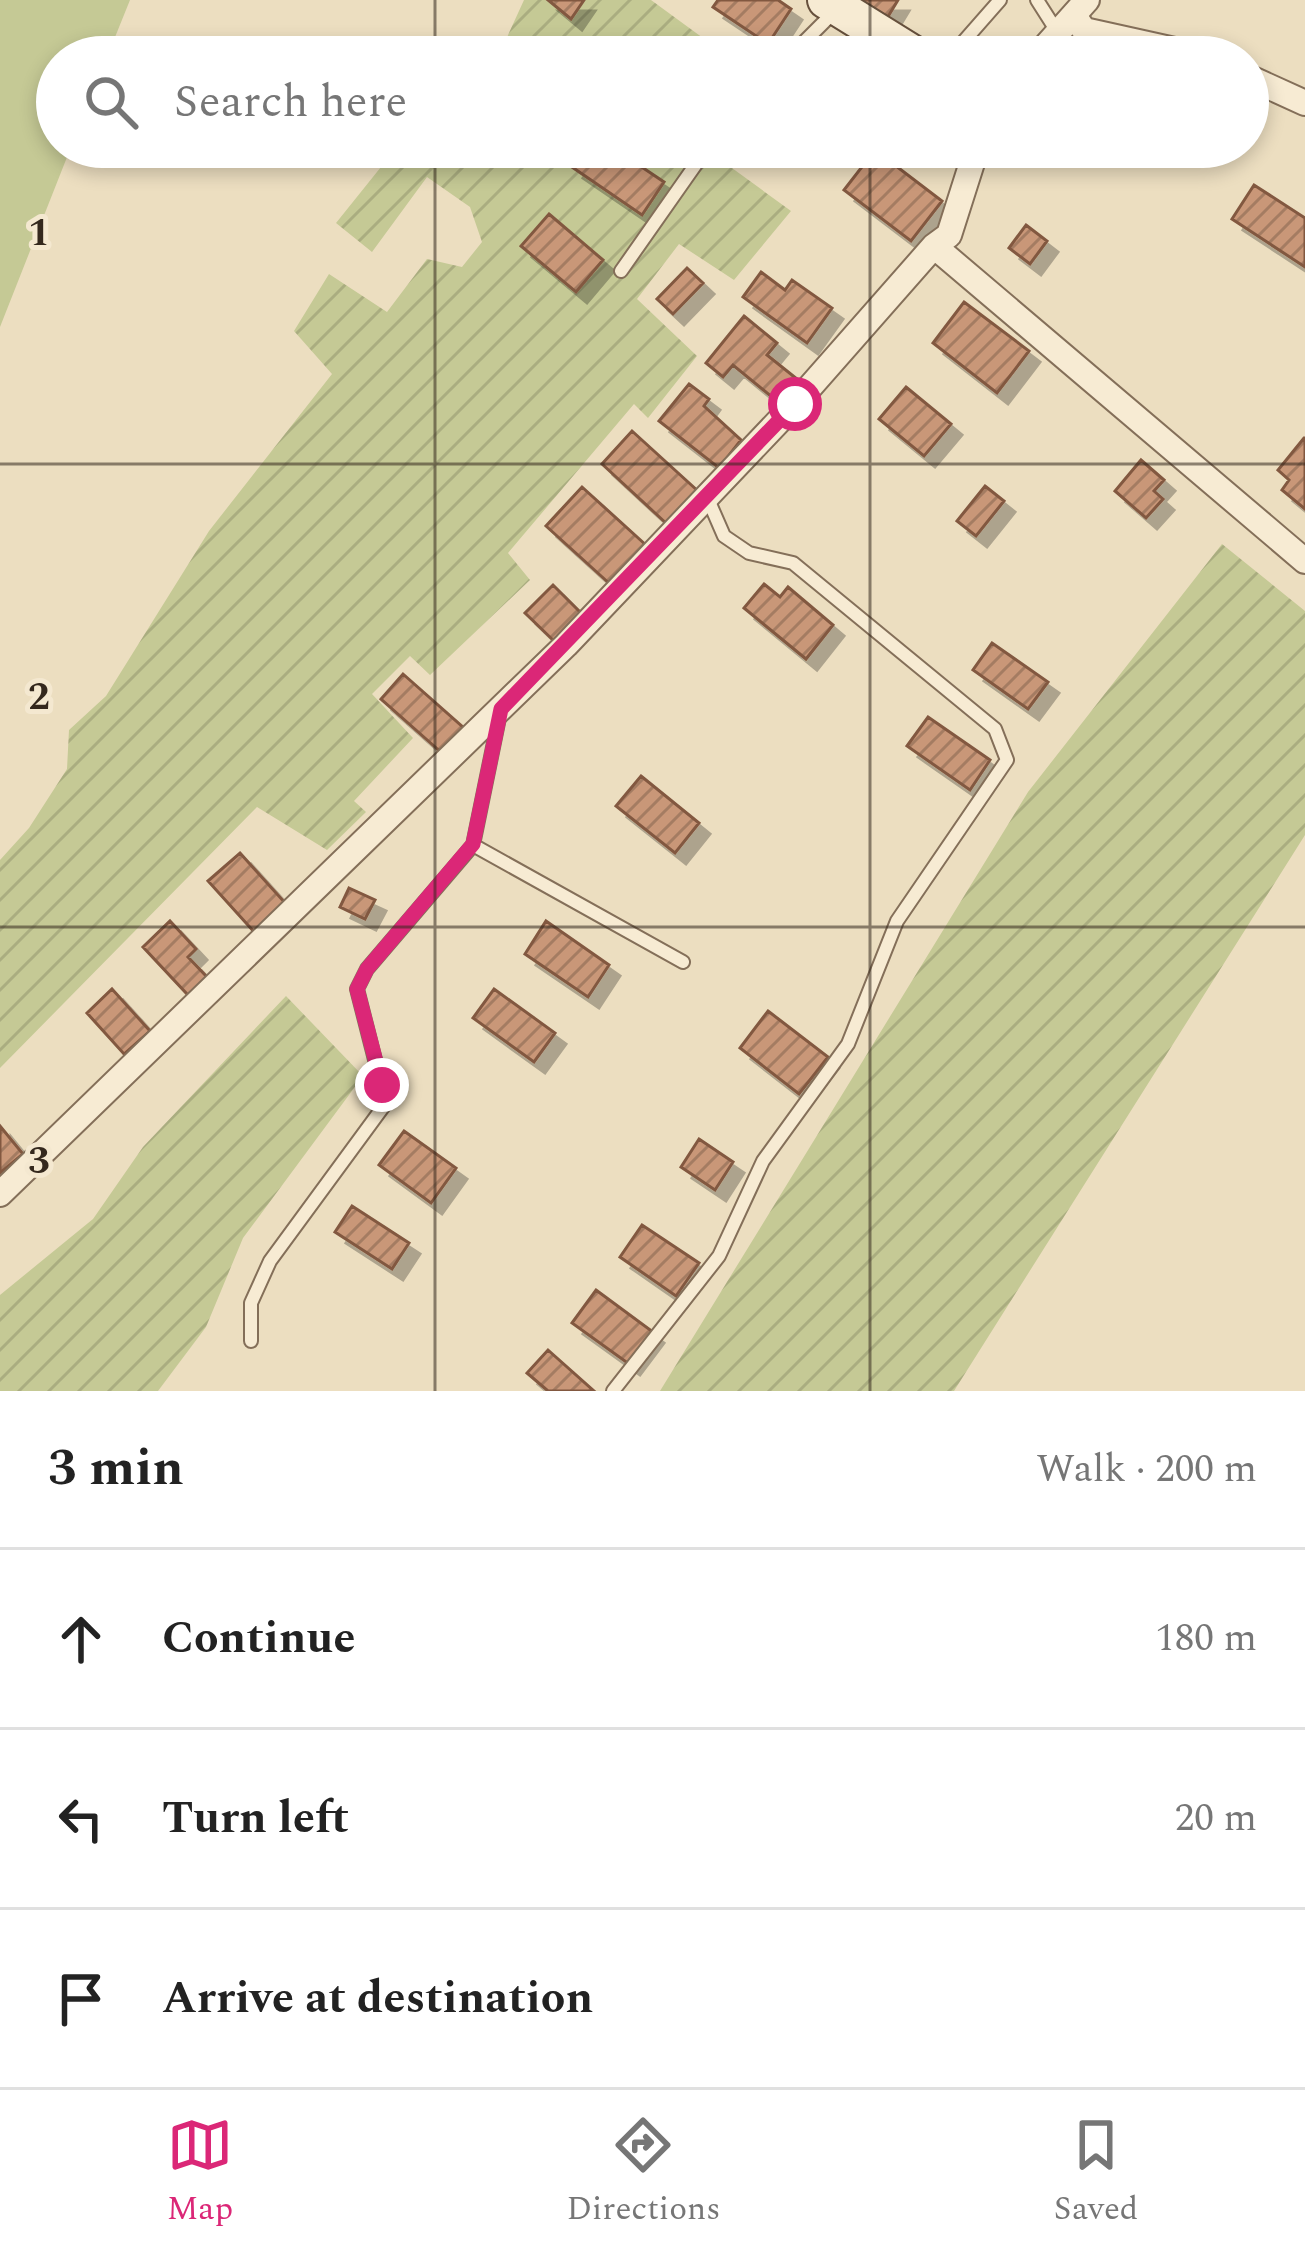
<!DOCTYPE html>
<meta charset="utf-8">
<style>
:root{--surface:#fff;--page:#f2f2f2;--text:#222;--muted:#767676;--line:#e0e0e0;--accent:#db2777}
body{margin:0;font-family:Spectral,serif;background:var(--page);color:var(--text)}
.stop{position:absolute;width:36px;height:36px;margin:-27px;border:9px solid #db2777;border-radius:50%;background:#fff}
.stop.end{background:#db2777;border-color:#fff;box-shadow:0 3px 12px #0008}
.list{margin:0;padding:0;list-style:none}
h2{display:flex;justify-content:space-between;align-items:center;height:156px;margin:0;padding:0 48px;font-size:51px}
h2 small{font-size:39px;font-weight:400;color:var(--muted)}
.list li{display:grid;grid-template-columns:78px 1fr auto;gap:36px;align-items:center;box-sizing:border-box;height:180px;padding:0 48px;border-top:3px solid var(--line)}
.list b{display:block;font-size:45px;white-space:nowrap}
.list em{font-size:39px;font-style:normal;color:var(--muted)}
.icon{flex:none;width:66px;height:66px;fill:none;stroke:currentColor;stroke-width:2;stroke-linecap:round;stroke-linejoin:round}
.map{position:relative;flex:none;width:1305px;height:1391px;overflow:hidden}
.search{position:absolute;background:var(--surface);box-shadow:0 6px 18px #0003;left:36px;right:36px;top:36px;height:132px;display:flex;align-items:center;gap:30px;box-sizing:border-box;padding:0 42px;border-radius:66px;color:var(--muted);font-size:45px}
.sheet{height:696px;background:var(--surface)}
nav{display:flex;justify-content:space-around;align-items:center;box-sizing:border-box;height:168px;border-top:3px solid var(--line);background:var(--surface);font-size:33px;color:var(--muted)}
nav a{display:grid;justify-items:center;gap:6px}
nav .on{color:var(--accent)}
.map>svg:first-child{display:block}
</style>
<div class="map">
<svg width="1305" height="1391" viewBox="0 0 1305 1391">
<defs>
<pattern id="garden-furrows" width="10" height="10" patternUnits="userSpaceOnUse" patternTransform="scale(3)"><rect width="10" height="10" fill="#c5c995"/><path d="M-1 1l2-2M0 10L10 0M9 11l2-2" fill="none" stroke="#aaad80"/></pattern>
<pattern id="building-hatch" width="6" height="6" patternUnits="userSpaceOnUse" patternTransform="scale(3)"><rect width="6" height="6" fill="#c99778"/><path d="M-1 1l2-2M0 6l6-6M5 7l2-2" fill="none" stroke="#a47b62"/></pattern>
<filter id="shadow"><feDropShadow dx="11" dy="11" stdDeviation="0" flood-color="#0004"/></filter>
</defs>
<rect width="100%" height="100%" fill="#ecdec0"/>
<path fill="#c5c995" d="M0 0H130L107 57H57V147H71L0 327Z"/>
<path fill="url(#garden-furrows)" d="M524 0H651L729 57H498Z
M397 147H451L471 161 486 147H703L791 211 734 280 679 244 637 299 697 356 648 418 634 404 508 553 530 580 430 675 410 656 372 694 413 738 354 801 366 812 327 850 257 807 0 1068V860L29 828 67 769 69 730 106 696 209 531 332 374 294 331 329 274 387 312 427 259 462 267 482 242 470 207 427 177 372 252 336 223Z
M1222 544 1305 611V835L954 1391H660L1028 792Z
M286 996 363 1076 243 1238 206 1327 158 1391H0V1295L93 1219 143 1147Z"/>
<path fill="url(#building-hatch)" stroke="#825840" stroke-width="3" filter="url(#shadow)" d="M548 0H584L571 19Z
M718 0H778L791 9 768 44 713 7Z
M856 0H898L886 20Z
M585 147H612L664 182 642 215 572 167Z
M875 150 942 201 911 241 844 190Z
M1254 185 1305 218V267L1232 219Z
M549 214 603 260 576 292 521 246Z
M1026 225 1047 241 1030 264 1009 248Z
M687 268 703 283 673 314 657 299Z
M761 272 785 290 792 280 832 308 807 343 743 297Z
M964 302 1029 351 997 393 933 343Z
M744 316 777 343 767 355 797 379 778 402 733 365 723 377 706 363Z
M689 384 709 399 704 406 741 440 719 468 659 421Z
M906 387 951 424 924 456 879 419Z
M632 431 699 492 668 525 602 464Z
M1304 438H1305V509L1282 490 1289 480 1278 470Z
M1141 460 1164 480 1154 491 1163 499 1146 518 1115 491Z
M985 486 1004 501 976 536 957 521Z
M582 487 647 546 611 585 546 526Z
M764 584 780 597 788 587 833 625 806 659 744 608Z
M553 585 582 614 555 642 525 613Z
M992 643 1048 682 1028 709 973 670Z
M403 674 465 729 443 754 381 699Z
M928 717 990 760 970 790 907 746Z
M641 776 699 823 675 853 616 806Z
M240 853 287 905 255 933 208 881Z
M349 888 375 900 365 919 340 907Z
M170 921 196 949 188 957 207 977 188 995 143 947Z
M546 921 609 965 588 997 525 954Z
M112 989 150 1031 124 1054 87 1013Z
M494 989 555 1033 534 1062 473 1018Z
M768 1011 828 1057 799 1094 740 1048Z
M0 1126 23 1154 0 1173Z
M404 1131 456 1168 431 1203 379 1165Z
M699 1139 733 1162 715 1190 681 1167Z
M352 1206 409 1243 392 1269 335 1232Z
M642 1225 699 1263 676 1296 620 1257Z
M596 1290 653 1332 629 1364 572 1323Z
M548 1350 594 1391H548L527 1373Z"/>
<g fill="none" stroke-linecap="round" stroke-linejoin="round">
<defs>
<path id="lane" d="M1037 0 1058 33
M789 57 835 11
M950 57 1000 0
M621 271 708 147
M473 845 683 962
M251 1341V1303L270 1261 386 1103 357 989 367 969 473 845 499 718
M613 1391 719 1256 763 1161 848 1044 897 921 1007 760 995 729 793 563 749 553 724 536 707 497"/>
<path id="street" d="M1075 17 1084 30 1206 57
M1036 57 1087 0
M1248 77 1305 103
M934 246 1305 561
M0 1194 566 645 795 404 934 246 949 235 977 147"/>
<path id="secondary" d="M826 0 918 57"/>
</defs>
<use href="#lane" stroke="#846f59" stroke-width="16"/>
<use href="#street" stroke="#846f59" stroke-width="28"/>
<use href="#secondary" stroke="#66503c" stroke-width="40"/>
<use href="#lane" stroke="#f7ebd3" stroke-width="12"/>
<use href="#street" stroke="#f7ebd3" stroke-width="24"/>
<use href="#secondary" stroke="#f7ebd3" stroke-width="36"/>
</g>
<g fill="none" stroke-linecap="round" stroke-linejoin="round">
<path stroke="#db2777" stroke-width="15" d="M382 1085 357 989 367 969 473 844 501 709 795 404"/>
</g>
<path fill="none" stroke="#34281d" stroke-width="3" stroke-opacity="0.55" d="M435 0V57M870 0V57M435 147V1391M870 147V1391M0 464H1305M0 927H1305"/>
<g font-size="39" text-anchor="middle" font-weight="bold" fill="#34281d" stroke="#f4e8d0" stroke-width="10" stroke-linejoin="round" paint-order="stroke">
<text x="39" y="245">1</text>
<text x="39" y="709">2</text>
<text x="39" y="1173">3</text>
</g>
</svg>
<div class="stop" style="left:795px;top:404px"></div>
<div class="stop end" style="left:382px;top:1085px"></div>
<div class="search"><svg class="icon" aria-label="search" viewBox="0 0 24 24"><circle cx="10" cy="10" r="6"/><path d="M15 15l6 6"/></svg>Search here</div>
</div>
<section class="sheet">
<h2>3 min<small>Walk · 200 m</small></h2>
<ul class="list">
<li><svg class="icon" aria-label="ahead" viewBox="0 0 24 24"><path d="M12 20V5M6 11l6-6 6 6"/></svg><div><b>Continue</b></div><em>180 m</em></li>
<li><svg class="icon" aria-label="left" viewBox="0 0 24 24"><path d="M17 20v-9H6M10 6l-5 5 5 5"/></svg><div><b>Turn left</b></div><em>20 m</em></li>
<li><svg class="icon" aria-label="arrive" viewBox="0 0 24 24"><path d="M6 21V4h12l-3 4 3 4H6"/></svg><div><b>Arrive at destination</b></div></li>
</ul>
</section>
<nav>
<a class="on"><svg class="icon" aria-label="map" viewBox="0 0 24 24"><path d="M3 6l6-2 6 2 6-2v14l-6 2-6-2-6 2zM9 4v14M15 6v14"/></svg>Map</a>
<a><svg class="icon" aria-label="directions" viewBox="0 0 24 24"><path d="M12 3l9 9-9 9-9-9zM9 14v-3h6M13 9l2 2-2 2"/></svg>Directions</a>
<a><svg class="icon" aria-label="saved" viewBox="0 0 24 24"><path d="M7 4h10v16l-5-4-5 4z"/></svg>Saved</a>
</nav>
